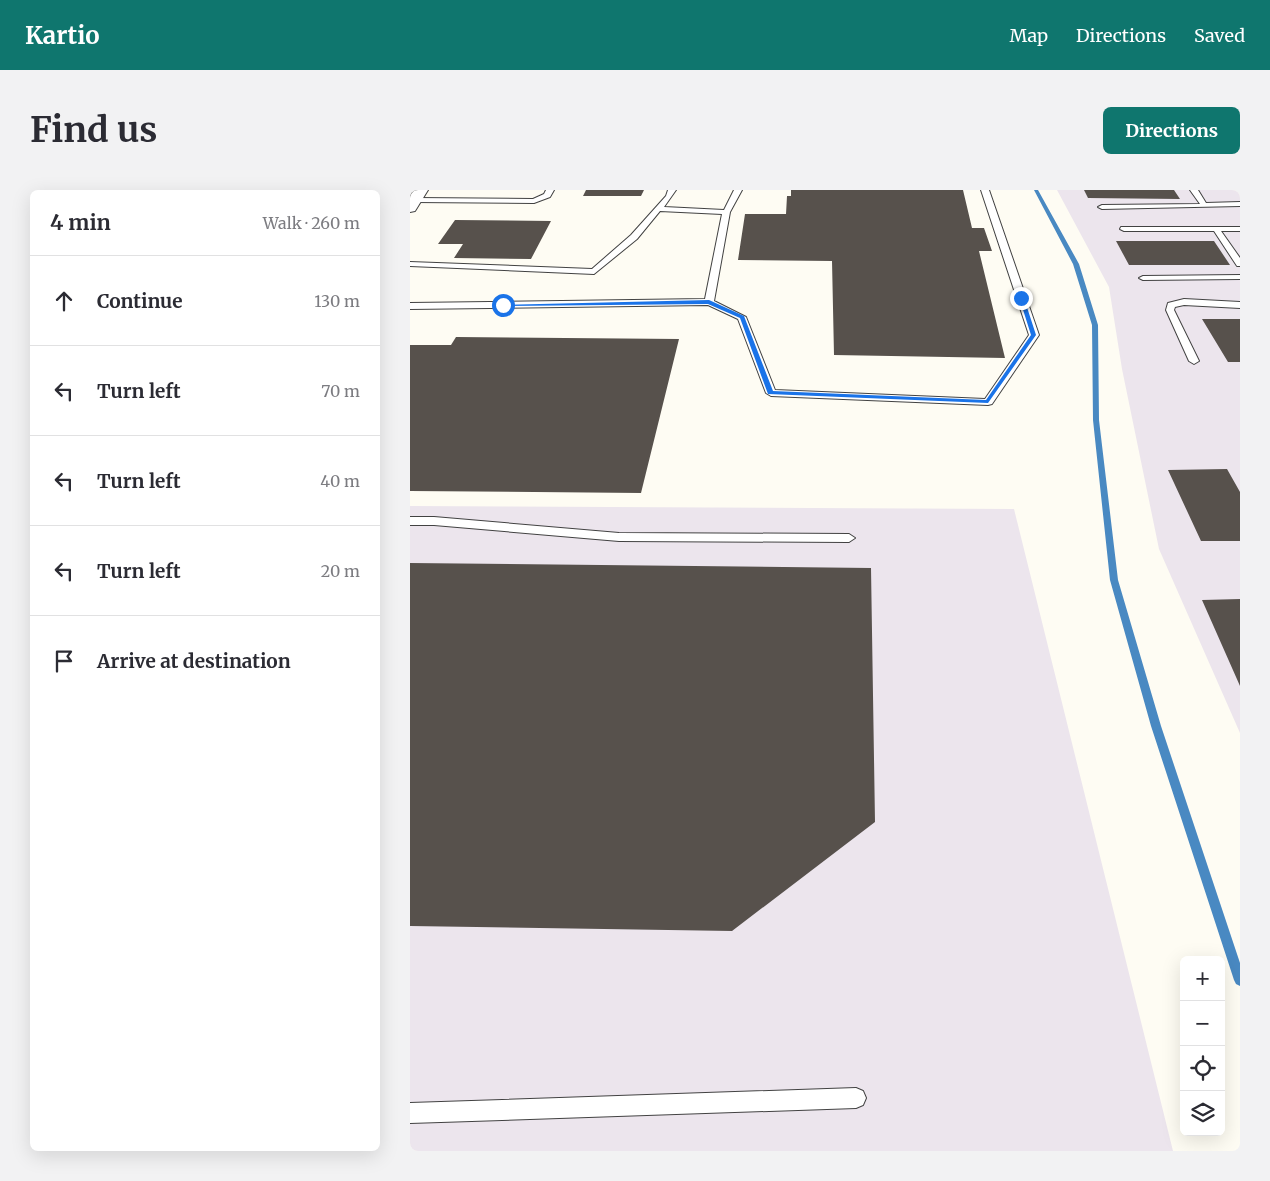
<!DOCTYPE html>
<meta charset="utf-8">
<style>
:root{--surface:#fff;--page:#f2f2f3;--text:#2b2b33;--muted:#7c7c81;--line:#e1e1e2;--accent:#0f766e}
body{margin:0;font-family:Merriweather,serif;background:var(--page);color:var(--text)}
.controls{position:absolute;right:15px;bottom:15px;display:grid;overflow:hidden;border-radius:8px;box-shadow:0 5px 20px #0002}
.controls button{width:45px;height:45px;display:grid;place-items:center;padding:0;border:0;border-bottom:1px solid var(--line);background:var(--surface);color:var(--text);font:25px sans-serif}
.stop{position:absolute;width:15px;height:15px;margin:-11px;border:4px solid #1a73e8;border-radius:50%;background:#fff}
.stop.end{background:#1a73e8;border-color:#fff;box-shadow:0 1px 5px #0008}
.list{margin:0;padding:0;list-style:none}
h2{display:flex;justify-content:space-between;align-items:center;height:65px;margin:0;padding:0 20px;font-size:21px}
h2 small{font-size:16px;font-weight:400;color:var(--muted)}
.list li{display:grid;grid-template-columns:32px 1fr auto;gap:15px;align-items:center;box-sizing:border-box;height:90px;padding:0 20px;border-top:1px solid var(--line)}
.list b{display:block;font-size:19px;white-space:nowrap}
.list em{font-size:16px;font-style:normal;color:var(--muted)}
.icon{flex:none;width:28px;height:28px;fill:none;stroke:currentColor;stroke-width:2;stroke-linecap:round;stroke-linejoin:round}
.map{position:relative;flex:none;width:830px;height:961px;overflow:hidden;border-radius:8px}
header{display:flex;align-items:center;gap:30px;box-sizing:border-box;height:70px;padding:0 25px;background:var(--accent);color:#fff}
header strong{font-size:24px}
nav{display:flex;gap:28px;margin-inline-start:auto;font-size:18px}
.intro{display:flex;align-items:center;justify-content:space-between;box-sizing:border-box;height:120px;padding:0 30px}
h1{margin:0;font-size:35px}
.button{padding:12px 22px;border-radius:8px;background:var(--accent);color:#fff;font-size:18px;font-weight:700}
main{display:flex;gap:30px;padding:0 30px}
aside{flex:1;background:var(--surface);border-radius:8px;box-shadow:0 5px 20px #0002}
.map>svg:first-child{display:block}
</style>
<header>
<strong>Kartio</strong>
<nav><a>Map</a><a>Directions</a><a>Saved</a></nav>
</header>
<div class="intro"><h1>Find us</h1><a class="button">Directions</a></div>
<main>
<aside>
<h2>4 min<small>Walk · 260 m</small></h2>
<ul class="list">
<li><svg class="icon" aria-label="ahead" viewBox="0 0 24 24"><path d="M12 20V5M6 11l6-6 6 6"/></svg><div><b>Continue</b></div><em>130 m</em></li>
<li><svg class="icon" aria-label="left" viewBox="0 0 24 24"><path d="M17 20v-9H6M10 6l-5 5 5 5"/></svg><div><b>Turn left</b></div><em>70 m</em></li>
<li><svg class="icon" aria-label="left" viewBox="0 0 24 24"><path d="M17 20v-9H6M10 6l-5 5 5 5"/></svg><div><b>Turn left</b></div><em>40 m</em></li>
<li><svg class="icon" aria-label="left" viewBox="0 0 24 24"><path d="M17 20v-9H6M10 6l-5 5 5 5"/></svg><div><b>Turn left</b></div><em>20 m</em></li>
<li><svg class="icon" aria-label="arrive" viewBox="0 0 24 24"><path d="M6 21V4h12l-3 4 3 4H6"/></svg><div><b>Arrive at destination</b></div></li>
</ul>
</aside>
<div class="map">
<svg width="830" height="961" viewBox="0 0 830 961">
<rect width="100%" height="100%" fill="#fefcf3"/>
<path fill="#ece5ed" d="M647 0H830V543L749 359 712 179 699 97Z
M0 316 604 319 763 961H0Z"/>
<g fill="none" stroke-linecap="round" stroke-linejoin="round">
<path fill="#4989c2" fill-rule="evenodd" d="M624 0H628L669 74 688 135 689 230 708 390 751 536 830 773V796L826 794 824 790 741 536 700 390 683 230 682 135 663 74Z"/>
</g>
<path fill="#57514c" d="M176 0H234L231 6H173Z
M381 0H553L562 38H574L582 61H569L595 168 424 165 422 71 328 70 335 24H376L377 6H381Z
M674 0H764L770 9 678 8Z
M45 30 141 31 121 69 44 68 53 54H28Z
M706 51H804L820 75H719Z
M792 129H830V172H818Z
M46 147 269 149 231 303 0 301V155H41Z
M817 279 830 302V351H791L758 280Z
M0 373 461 378 465 632 322 741 0 736Z
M830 409V496L792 410Z"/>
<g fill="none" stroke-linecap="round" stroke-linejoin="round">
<defs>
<path id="service" d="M136 0H144L140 7 124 13 5 12 1 10 5 8 123 9 134 4Z
M258 0H266L254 17 314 20 324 0H332L320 22 304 111 336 127 365 200 575 209 619 145 571 0H579L629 145 582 214 578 215 361 206 356 203 328 129 298 115 0 119V113L295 109 312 24 250 21 227 49 184 84 0 76V72L182 79 221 45 256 6Z
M780 0H788L796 13 830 12V16L692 19 688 17 692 15 790 14Z
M711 37H830V41H811L830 68V76H827L804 41H714L710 39Z
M830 85V89L733 90 729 88 733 86Z
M774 109 830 112V118L774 115 765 117 764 120 789 171 784 174 779 171 756 120 758 113Z
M0 327H24L209 343 439 344 445 348 439 352 209 351 24 335H0Z
M446 898 453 901 456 908 453 915 446 918 0 933V913Z"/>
<path id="tertiary" d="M4 0H18L5 21 0 22V6Z"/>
</defs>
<use href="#service" stroke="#424242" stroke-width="2"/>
<use href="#tertiary" stroke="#424242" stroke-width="2"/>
<use href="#service" fill="#fff" fill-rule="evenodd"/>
<use href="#tertiary" fill="#fff" fill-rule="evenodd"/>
</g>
<path fill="#1a73e8" d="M609 107 614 108 626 145 578 213 358 204 330 128 298 114 93 116 90 115 299 110 334 126 363 201 576 210 621 145Z"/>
</svg>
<div class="controls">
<button>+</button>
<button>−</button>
<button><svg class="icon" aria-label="locate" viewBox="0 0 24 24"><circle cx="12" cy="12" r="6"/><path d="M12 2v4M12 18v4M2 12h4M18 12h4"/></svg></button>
<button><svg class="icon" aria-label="layers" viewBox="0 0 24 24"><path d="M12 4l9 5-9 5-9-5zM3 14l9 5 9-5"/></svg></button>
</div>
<div class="stop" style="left:93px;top:115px"></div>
<div class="stop end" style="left:611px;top:108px"></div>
</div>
</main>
